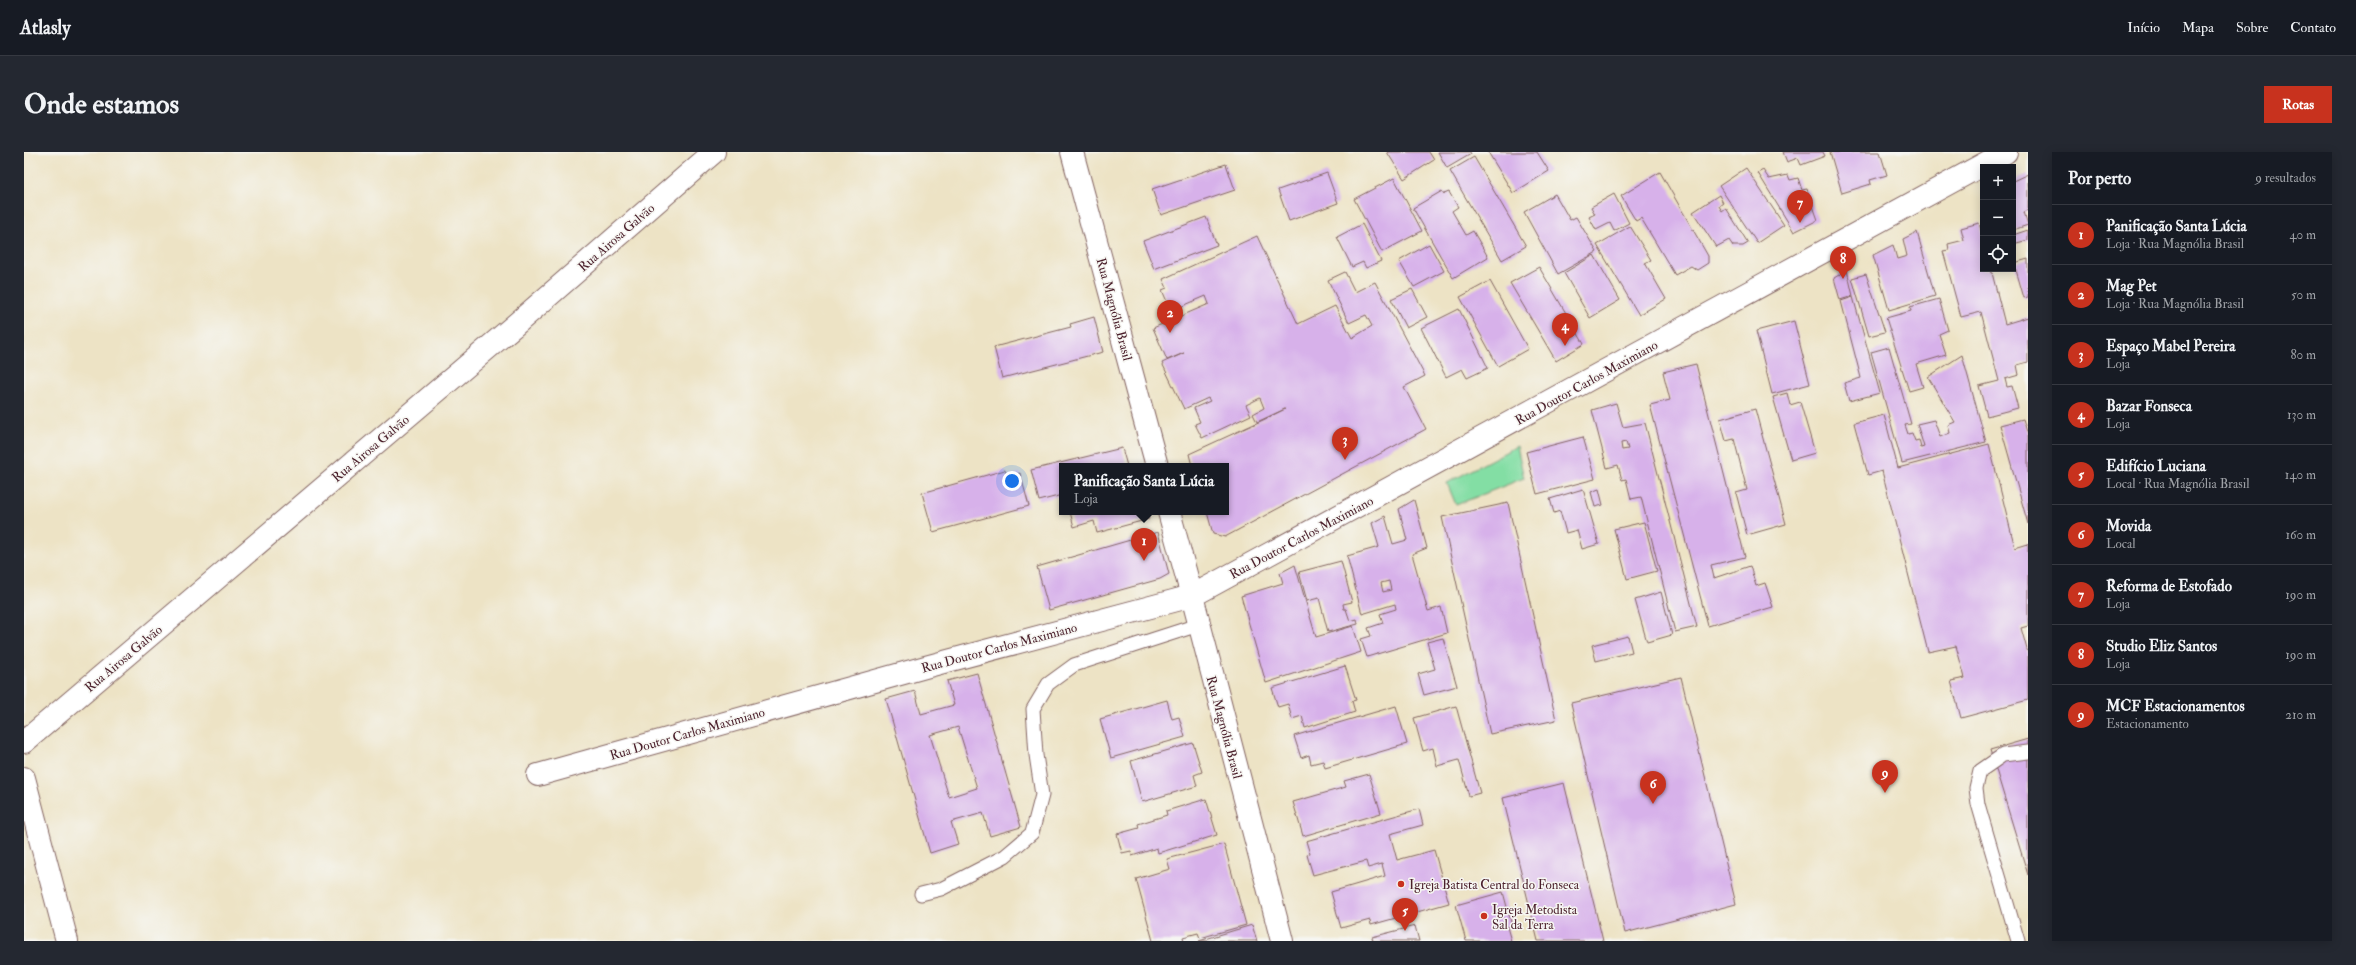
<!DOCTYPE html>
<html lang="pt">
<meta charset="utf-8">
<style>
:root{--surface:#171b24;--page:#242831;--text:#f1f3f6;--muted:#9ea1a6;--line:#363941;--accent:#c8321e}
body{margin:0;font-family:"IM FELL Double Pica",serif;background:var(--page);color:var(--text)}
.controls{position:absolute;right:12px;top:12px;display:grid;overflow:hidden;border-radius:0px;box-shadow:0 2px 10px #0003}
.controls button{width:36px;height:36px;display:grid;place-items:center;padding:0;border:0;border-bottom:1px solid var(--line);background:var(--surface);color:var(--text);font:20px sans-serif}
.you{position:absolute;left:988px;top:329px;width:14px;height:14px;margin:-10px;border:3px solid #fff;border-radius:50%;background:#1a73e8;box-shadow:0 0 0 6px #1a73e833}
.badge{display:grid;place-items:center;width:26px;height:26px;border-radius:50%;background:var(--accent);color:#fff;font-size:13px;font-weight:700}
.pin{position:absolute;translate:-50% -33px;filter:drop-shadow(0 1px 2px #0008)}
.pin::after{content:'';position:absolute;top:21px;width:14px;height:12px;background:inherit;clip-path:polygon(0 0,100% 0,50% 100%)}
.popup{position:absolute;left:1035px;top:311px;width:170px;height:52px;box-sizing:border-box;display:grid;place-content:center;border-radius:0px;background:var(--surface);filter:drop-shadow(0 1px 3px #0005);font-size:13px;white-space:nowrap;color:var(--muted)}
.popup b{font-size:15px;color:var(--text)}
.popup::after{content:'';position:absolute;left:50%;top:100%;margin-left:-8px;border:8px solid transparent;border-top-color:var(--surface)}
.list{margin:0;padding:0;list-style:none}
h2{display:flex;justify-content:space-between;align-items:center;height:52px;margin:0;padding:0 16px;font-size:17px}
h2 small{font-size:13px;font-weight:400;color:var(--muted)}
.list li{display:grid;grid-template-columns:26px 1fr auto;gap:12px;align-items:center;box-sizing:border-box;height:60px;padding:0 16px;border-top:1px solid var(--line)}
.list b{display:block;font-size:15px;white-space:nowrap}
.list p{margin:0;font-size:13px;white-space:nowrap;color:var(--muted)}
.list em{font-size:13px;font-style:normal;color:var(--muted)}
.icon{flex:none;width:22px;height:22px;fill:none;stroke:currentColor;stroke-width:2;stroke-linecap:round;stroke-linejoin:round}
.map{position:relative;flex:none;width:2004px;height:789px;overflow:hidden;border-radius:0px}
header{display:flex;align-items:center;gap:24px;box-sizing:border-box;height:56px;padding:0 20px;background:var(--surface);border-bottom:1px solid var(--line)}
header strong{font-size:19px}
nav{display:flex;gap:22px;margin-inline-start:auto;font-size:14px}
.intro{display:flex;align-items:center;justify-content:space-between;box-sizing:border-box;height:96px;padding:0 24px}
h1{margin:0;font-size:28px}
.button{padding:10px 18px;border-radius:0px;background:var(--accent);color:#fff;font-size:14px;font-weight:700}
main{display:flex;gap:24px;padding:0 24px}
aside{flex:1;background:var(--surface);border-radius:0px;box-shadow:0 2px 10px #0003}
.map>svg:first-child{display:block}
</style>
<header>
<strong>Atlasly</strong>
<nav><a>Início</a><a>Mapa</a><a>Sobre</a><a>Contato</a></nav>
</header>
<div class="intro"><h1>Onde estamos</h1><a class="button">Rotas</a></div>
<main>
<div class="map">
<svg width="2004" height="789" viewBox="0 0 2004 789">
<rect width="100%" height="100%" fill="#f6f6f2"/>
<filter id="ink" filterUnits="userSpaceOnUse"><feTurbulence type="fractalNoise" baseFrequency=".025" numOctaves="2"/><feDisplacementMap in="SourceGraphic" scale="8" xChannelSelector="R" yChannelSelector="G"/><feConvolveMatrix kernelMatrix="1 2 1 2 8 2 1 2 1" color-interpolation-filters="sRGB"/></filter>
<filter id="wash" filterUnits="userSpaceOnUse"><feTurbulence type="fractalNoise" baseFrequency=".012" numOctaves="4" result="noise"/><feDisplacementMap in="SourceGraphic" scale="16" xChannelSelector="R" yChannelSelector="G"/><feGaussianBlur stdDeviation="0.9" result="paint"/><feColorMatrix in="noise" values="0 0 0 0 0 0 0 0 0 0 0 0 0 0 0 0 0 1.4 0 .05"/><feComposite in="paint" operator="in"/></filter>
<g filter="url(#wash)">
<rect width="100%" height="100%" fill="#ede3c5"/>
<path fill="#83dea4" stroke="#667e68" d="M1493 294 1500 326 1432 353 1423 331Z"/>
<g id="blocks">
<path fill="#d7b1ea" fill-rule="evenodd" d="M1363 0H1405L1410 8 1380 27Z
M1414 0H1446L1447 2 1423 16Z
M1464 0H1513L1525 19 1489 41Z
M1759 0H1799L1801 4 1777 13 1774 6 1763 10Z
M1806 0H1856L1863 23 1846 28 1847 32 1818 41Z
M1450 5 1502 94 1478 108 1426 19Z
M1202 12 1211 38 1137 63 1128 37Z
M1722 16 1760 73 1733 91 1695 34Z
M1739 18 1745 27 1764 23 1766 28 1774 26 1778 38 1783 37 1794 68 1770 80 1734 21Z
M1636 20 1684 104V111L1673 118 1667 114 1651 123 1617 66 1612 69 1597 44Z
M1303 21 1314 51 1265 69 1254 38Z
M2004 22V58L2000 60 2004 73 1989 78V29Z
M1370 26 1398 79 1358 100 1330 47Z
M1418 39 1420 42 1425 40 1434 55 1428 59 1442 83 1449 79 1464 105 1429 126 1389 56Z
M1531 42 1546 68 1552 65 1573 100 1534 122 1500 60Z
M1590 42 1605 71 1590 79 1586 71 1572 78 1565 65 1571 62 1567 55Z
M1695 43 1699 51 1695 54 1698 59 1702 56 1724 91 1719 94H1709L1705 88 1692 95 1669 60Z
M1182 65 1193 93 1130 117 1119 89Z
M1955 71 1959 85V117H1967L1981 172 2004 165V210L1993 213 1995 223 1981 227 1983 235 1988 234 1994 256 1963 264 1955 234 1975 229 1957 160 1937 165 1919 99 1925 98 1924 92 1940 88 1937 76Z
M1338 72 1357 109 1342 116 1339 110 1328 115 1313 85Z
M1606 74 1627 108 1621 111 1642 147 1615 163 1573 93Z
M2004 78V88L1989 92V83Z
M1893 80 1911 144 1865 158 1849 103 1869 93 1873 107 1883 104 1879 87Z
M1233 84 1274 172 1311 154 1328 186 1348 174 1342 163 1325 171 1304 128 1321 120 1331 140 1351 130 1401 224 1380 235 1402 277 1201 385 1189 382 1183 360H1202V314H1168L1165 302 1239 268 1261 257 1233 270 1229 262 1240 256 1236 246 1222 253 1227 263 1178 286 1171 272 1176 270 1170 256 1186 249 1184 246 1160 257 1138 211 1160 201 1143 208 1129 176 1185 152 1182 144 1147 159 1138 138 1143 136 1139 127Z
M1405 92 1420 119 1390 135 1375 109Z
M1570 103 1596 148 1566 166 1540 121Z
M2004 107V145L2000 146 1990 111Z
M1515 115 1560 192 1532 209 1486 131Z
M1823 118 1829 144 1816 148 1810 126Z
M1842 122 1861 180 1845 184 1828 126Z
M1466 129 1504 197 1474 214 1436 145Z
M1388 137 1403 165 1382 176 1367 147Z
M1829 145 1856 241 1825 249 1820 231 1837 226 1817 149Z
M1915 147 1924 178 1915 182 1922 203 1892 212 1899 235 1885 239 1862 166 1887 159 1886 155Z
M1435 157 1464 216 1443 226 1438 217 1422 225 1397 176Z
M1070 165 1079 200 978 226 970 195 1047 175 1046 172Z
M1770 169 1786 232 1748 242 1732 179Z
M1865 195 1887 272 1881 273 1884 282 1888 281 1891 289 1895 288 1897 296 1900 295 1893 272 1910 268 1916 285 1926 281 1924 273 1931 270 1904 225 1938 203 1962 290 1878 311 1847 200Z
M1672 212 1721 405 1687 413 1690 426 1726 414 1732 434 1741 431 1749 455 1684 474 1626 253 1646 248 1639 220Z
M1763 241 1766 253 1776 250 1791 301 1767 308 1749 245Z
M1592 251 1599 275 1621 271 1673 475 1651 480 1617 345 1607 347 1602 327 1598 328 1594 313 1583 316 1568 258ZM1602 290 1604 297 1598 298 1597 291Z
M1731 257 1762 372 1723 383 1712 341 1723 338 1710 287 1702 289 1696 267Z
M1860 263 1874 316 1965 292 1991 396 2004 392V474L1997 476 2004 501V548L1937 566 1927 529 1941 526 1932 494 1904 500 1858 319 1844 323 1830 271Z
M1999 267 2004 283V372L1976 273Z
M1559 285 1571 327 1513 342 1502 300Z
M1098 296 1103 314H1038V343L1015 349 1007 318Z
M981 318 983 325 996 321 1005 354 909 380 898 341Z
M1559 337 1575 392 1558 397 1553 378 1542 381 1536 359 1530 361 1526 347Z
M1575 337 1579 353 1571 355 1567 340Z
M1390 348 1403 396 1388 402 1404 459 1417 455 1423 481 1343 505 1337 487 1347 484 1344 476 1359 471 1356 462 1372 457 1371 452 1338 462 1323 404 1355 395 1348 371 1361 364 1369 392 1383 388 1375 357ZM1365 429 1367 438 1359 440 1357 431Z
M1484 351 1532 568 1466 582 1418 365Z
M1046 360H1123L1125 367 1073 381 1070 369 1050 375Z
M1620 370 1633 419 1603 427 1590 377Z
M1134 380 1145 422 1136 427 1025 458 1013 415Z
M1317 409 1328 450 1319 452 1320 457H1322L1326 469 1333 467 1334 472 1304 480 1295 446 1283 449 1275 420Z
M1271 413 1292 485 1329 474 1337 500 1242 531 1217 444 1259 431 1256 421Z
M1637 440 1648 483 1623 490 1611 448Z
M1604 484 1608 500 1572 509 1568 493Z
M1419 486 1433 534 1400 543 1394 522 1411 517 1403 490Z
M1321 514 1332 548 1328 549 1331 560 1281 576 1278 564 1268 567 1264 552 1254 555 1248 536Z
M953 521 997 675 966 684 959 661 927 670 934 692 906 701 862 547 891 539 897 562 930 553 923 529ZM934 575 953 636 925 645 906 583Z
M1657 525 1712 752 1601 781 1547 551Z
M1143 548 1148 567 1155 565 1161 585 1087 606 1076 567Z
M1372 554 1383 592 1301 616 1299 609 1287 612 1285 603 1277 606 1270 584Z
M1432 554 1456 641 1445 644 1435 608 1413 614 1409 596 1399 599 1390 566Z
M2004 587V723L1966 598Z
M1169 591 1178 620 1170 623 1173 634 1118 650 1107 609Z
M1345 622 1357 661 1279 684 1269 650 1322 635 1320 629Z
M1540 631 1579 789H1514L1479 646Z
M1182 647 1193 683 1134 701 1133 696 1108 704 1107 699 1098 701 1093 682 1115 676 1114 672 1143 663 1142 659Z
M1395 657 1399 673 1366 682 1373 708 1410 698 1425 751 1347 773 1346 768 1317 776 1307 740 1361 724 1358 712 1344 716 1342 709 1289 723 1283 703 1286 702 1282 689Z
M1200 692 1222 773 1176 786 1174 781 1159 785 1160 789H1129L1112 727 1146 717 1143 707Z
M1479 740 1488 774 1483 775 1487 789H1442L1432 753Z
M1228 773 1233 789H1175Z
M1391 774 1395 789H1349L1348 785Z"/>
</g>
</g>
<g filter="url(#ink)">
<use href="#blocks" fill-opacity="0" stroke="#836461" stroke-width="1"/>
<g fill="none" stroke-linecap="round" stroke-linejoin="round">
<defs>
<path id="service" d="M897 742 917 737 981 704 1008 681 1018 643 1012 603 1009 557 1024 532 1050 513 1174 473
M1994 789 1954 652 1952 636 1956 619 1979 603 2004 600"/>
<path id="minor" d="M1048 0 1133 314
M0 590 491 173 690 0
M514 623 905 514 1168 444 1145 360
M0 626 43 789"/>
<path id="secondary" d="M1258 789 1168 444 1982 0"/>
</defs>
<use href="#service" stroke="#836461" stroke-width="15"/>
<use href="#minor" stroke="#836461" stroke-width="24"/>
<use href="#secondary" stroke="#836461" stroke-width="24"/>
<use href="#service" stroke="#fff" stroke-width="13"/>
<use href="#minor" stroke="#fff" stroke-width="22"/>
<use href="#secondary" stroke="#fff" stroke-width="22"/>
</g>
</g>
<g fill="#c8321e" stroke="#f6f6f2" stroke-width="1.5">
<circle cx="1377" cy="732" r="4"/>
<circle cx="1460" cy="764" r="4"/>
</g>
<g text-anchor="middle" stroke-width="3" stroke-linejoin="round" paint-order="stroke">
<g font-size="13" fill="#4a1f2b" stroke="#f6f6f2">
<text transform="translate(592 85) rotate(-41)" y="5">Rua Airosa Galvão</text>
<text transform="translate(1091 157) rotate(75)" y="5">Rua Magnólia Brasil</text>
<text transform="translate(1562 230) rotate(-29)" y="5">Rua Doutor Carlos Maximiano</text>
<text transform="translate(346 296) rotate(-40)" y="5">Rua Airosa Galvão</text>
<text transform="translate(1277 385) rotate(-28)" y="5">Rua Doutor Carlos Maximiano</text>
<text transform="translate(975 495) rotate(-15)" y="5">Rua Doutor Carlos Maximiano</text>
<text transform="translate(99 506) rotate(-40)" y="5">Rua Airosa Galvão</text>
<text transform="translate(1201 575) rotate(75)" y="5">Rua Magnólia Brasil</text>
<text transform="translate(663 581) rotate(-16)" y="5">Rua Doutor Carlos Maximiano</text>
</g>
<g font-size="13" fill="#4a1f2b" stroke="#f6f6f2" text-anchor="start">
<text x="1385" y="737">Igreja Batista Central do Fonseca</text>
<text x="1468" y="762">Igreja Metodista<tspan x="1468" dy="15">Sal da Terra</tspan></text>
</g>
</g>
</svg>
<div class="controls">
<button>+</button>
<button>−</button>
<button><svg class="icon" aria-label="locate" viewBox="0 0 24 24"><circle cx="12" cy="12" r="6"/><path d="M12 2v4M12 18v4M2 12h4M18 12h4"/></svg></button>
</div>
<div class="you"></div>
<div class="pin badge" style="left:1120px;top:409px">1</div>
<div class="popup"><b>Panificação Santa Lúcia</b>Loja</div>
<div class="pin badge" style="left:1146px;top:181px">2</div>
<div class="pin badge" style="left:1321px;top:308px">3</div>
<div class="pin badge" style="left:1541px;top:194px">4</div>
<div class="pin badge" style="left:1381px;top:779px">5</div>
<div class="pin badge" style="left:1629px;top:652px">6</div>
<div class="pin badge" style="left:1776px;top:71px">7</div>
<div class="pin badge" style="left:1819px;top:127px">8</div>
<div class="pin badge" style="left:1861px;top:641px">9</div>
</div>
<aside>
<h2>Por perto<small>9 resultados</small></h2>
<ul class="list">
<li><span class="badge">1</span><div><b>Panificação Santa Lúcia</b><p>Loja · Rua Magnólia Brasil</p></div><em>40 m</em></li>
<li><span class="badge">2</span><div><b>Mag Pet</b><p>Loja · Rua Magnólia Brasil</p></div><em>50 m</em></li>
<li><span class="badge">3</span><div><b>Espaço Mabel Pereira</b><p>Loja</p></div><em>80 m</em></li>
<li><span class="badge">4</span><div><b>Bazar Fonseca</b><p>Loja</p></div><em>130 m</em></li>
<li><span class="badge">5</span><div><b>Edifício Luciana</b><p>Local · Rua Magnólia Brasil</p></div><em>140 m</em></li>
<li><span class="badge">6</span><div><b>Movida</b><p>Local</p></div><em>160 m</em></li>
<li><span class="badge">7</span><div><b>Reforma de Estofado</b><p>Loja</p></div><em>190 m</em></li>
<li><span class="badge">8</span><div><b>Studio Eliz Santos</b><p>Loja</p></div><em>190 m</em></li>
<li><span class="badge">9</span><div><b>MCF Estacionamentos</b><p>Estacionamento</p></div><em>210 m</em></li>
</ul>
</aside>
</main>
